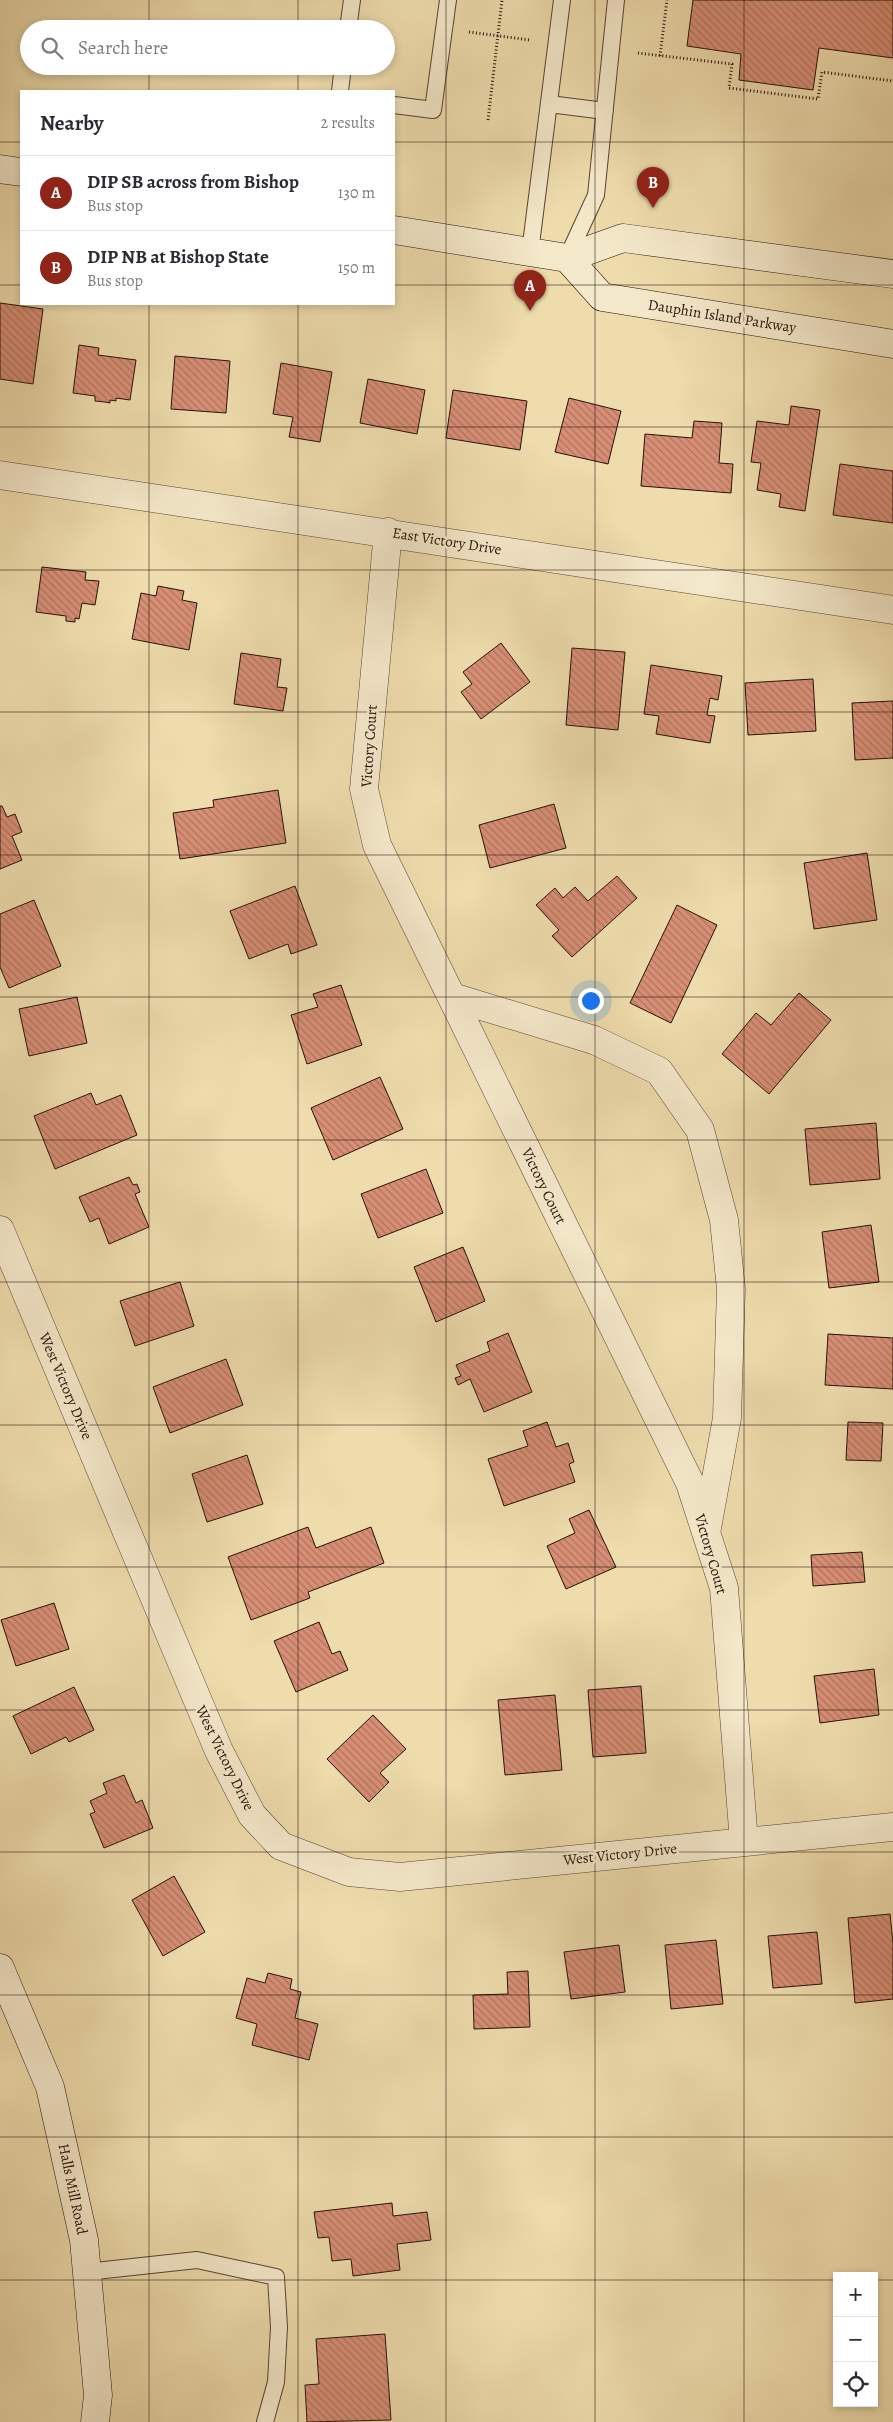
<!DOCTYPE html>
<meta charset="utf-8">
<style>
:root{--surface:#fff;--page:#f2f2f3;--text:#2b2b33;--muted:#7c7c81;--line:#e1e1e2;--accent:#8f2418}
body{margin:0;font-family:Alegreya,serif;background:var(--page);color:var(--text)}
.controls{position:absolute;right:15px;bottom:15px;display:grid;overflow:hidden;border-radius:0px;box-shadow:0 2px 8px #0003}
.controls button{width:45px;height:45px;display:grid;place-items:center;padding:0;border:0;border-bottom:1px solid var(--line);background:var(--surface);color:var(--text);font:25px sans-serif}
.you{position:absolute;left:590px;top:1000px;width:18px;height:18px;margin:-12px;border:4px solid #fff;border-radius:50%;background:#1a73e8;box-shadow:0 0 0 8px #1a73e833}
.badge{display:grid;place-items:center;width:32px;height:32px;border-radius:50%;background:var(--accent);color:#fff;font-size:16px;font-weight:700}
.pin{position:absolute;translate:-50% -41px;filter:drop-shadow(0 1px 2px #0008)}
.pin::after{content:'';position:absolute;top:26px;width:18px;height:15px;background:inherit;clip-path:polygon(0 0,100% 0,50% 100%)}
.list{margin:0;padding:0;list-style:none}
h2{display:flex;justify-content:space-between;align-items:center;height:65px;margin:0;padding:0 20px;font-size:21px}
h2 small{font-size:16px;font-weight:400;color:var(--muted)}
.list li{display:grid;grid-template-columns:32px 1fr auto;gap:15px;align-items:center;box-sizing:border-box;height:75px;padding:0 20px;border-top:1px solid var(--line)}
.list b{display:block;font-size:19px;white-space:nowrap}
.list p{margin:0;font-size:16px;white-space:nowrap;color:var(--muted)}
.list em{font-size:16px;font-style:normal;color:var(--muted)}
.icon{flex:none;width:28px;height:28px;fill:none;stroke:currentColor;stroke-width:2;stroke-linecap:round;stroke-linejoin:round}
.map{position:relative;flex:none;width:893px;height:2422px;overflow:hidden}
.search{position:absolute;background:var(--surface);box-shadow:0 2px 8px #0003;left:20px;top:20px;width:375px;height:55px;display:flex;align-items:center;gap:12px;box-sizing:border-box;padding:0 18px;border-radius:28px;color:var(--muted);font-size:19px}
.panel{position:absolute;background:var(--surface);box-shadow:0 2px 8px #0003;left:20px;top:90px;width:375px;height:215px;border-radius:0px}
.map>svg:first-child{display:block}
</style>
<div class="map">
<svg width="893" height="2422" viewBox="0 0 893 2422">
<defs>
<pattern id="building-back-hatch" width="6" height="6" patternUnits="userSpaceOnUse" patternTransform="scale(1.25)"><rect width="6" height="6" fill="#d88f76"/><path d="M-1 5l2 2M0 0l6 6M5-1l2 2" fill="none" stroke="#af735f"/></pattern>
</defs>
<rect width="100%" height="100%" fill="#eedcad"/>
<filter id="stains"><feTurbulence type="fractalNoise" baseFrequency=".004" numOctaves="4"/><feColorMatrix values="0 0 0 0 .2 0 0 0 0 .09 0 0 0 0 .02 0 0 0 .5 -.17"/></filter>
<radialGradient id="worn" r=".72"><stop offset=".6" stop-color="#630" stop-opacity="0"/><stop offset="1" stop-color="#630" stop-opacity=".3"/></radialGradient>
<path fill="url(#building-back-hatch)" stroke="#271008" d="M693 0H893V58L819 48 813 90 739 80 741 54 687 46Z
M0 303 43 309 33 384 0 379Z
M79 345 99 348 98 355 136 360 130 400 116 398V401L110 400V403L105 402 95 401V396L73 393Z
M175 356 230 361 226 413 171 409Z
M281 363 332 372 320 442 289 437 293 417 273 414Z
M368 379 425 390 417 434 360 423Z
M453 390 527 401 520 450 446 438Z
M569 398 621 411 608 464 555 452Z
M791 406 820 410 805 511 779 507 781 494 757 490 761 463 751 462 757 421 789 425Z
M694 421 722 423 719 463 733 464 731 493 641 486 645 434 692 438Z
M840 464 893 471V523L833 515Z
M42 567 86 572 85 580 99 581 95 605 82 603 79 619 75 618V622L66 621V616L36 612Z
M158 586 184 591 182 600 197 603 189 650 132 639 141 593 156 596Z
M501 643 530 682 481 719 461 692 472 684 463 672Z
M572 648 625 652 618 730 566 725Z
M241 653 281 659 277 687 287 688 283 711 234 704Z
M651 665 722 676 718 700 710 698 707 715 715 716 710 743 656 734 659 716 644 714Z
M813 679 816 731 748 735 745 683Z
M893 701V758L855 760 852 703Z
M278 790 286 843 180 859 173 813 214 807 213 800Z
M554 804 566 848 490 868 479 825Z
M0 806H2L7 817 15 814 22 832 12 836 22 860 0 869Z
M867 853 877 920 814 929 804 863Z
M617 876 637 898 572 957 552 936 559 930 536 905 555 888 563 898 575 887 588 901Z
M295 886 317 945 291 954 288 944 249 959 230 911Z
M34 900 61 966 9 988 0 967V914Z
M677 905 717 925 671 1023 630 1003Z
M341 985 362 1045 307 1064 291 1015 318 1007 313 994Z
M799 993 831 1020 769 1094 722 1054 756 1013 771 1025Z
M77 997 87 1043 29 1056 19 1009Z
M380 1077 403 1129 333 1160 311 1108Z
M91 1093 96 1105 121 1095 137 1135 55 1169 34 1116Z
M876 1123 880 1179 810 1185 805 1129Z
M426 1169 443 1213 378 1238 361 1194Z
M129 1177 133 1185 137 1184 140 1192 135 1194 149 1227 109 1244 99 1218 90 1222 79 1197Z
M871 1225 879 1282 829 1288 822 1232Z
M463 1247 485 1301 436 1322 414 1267Z
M180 1282 194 1326 135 1346 120 1301Z
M508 1333 532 1392 484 1412 470 1379 458 1385 455 1378 461 1376 456 1365 490 1351 487 1342Z
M828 1334 893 1338V1389L825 1385Z
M226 1359 243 1405 170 1433 153 1387Z
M547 1422 556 1447 568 1443 574 1462 569 1464 575 1482 504 1506 488 1459 528 1446 523 1431Z
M848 1422 883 1423 881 1461 846 1460Z
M247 1455 263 1504 207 1522 192 1474Z
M589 1510 616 1567 566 1589 547 1546 575 1533 569 1519Z
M308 1527 316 1548 371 1527 384 1563 308 1592 310 1598 251 1620 228 1557Z
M862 1552 865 1582 813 1586 811 1555Z
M54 1603 69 1649 16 1666 1 1620Z
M319 1622 332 1654 340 1651 348 1670 296 1692 274 1641Z
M874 1669 879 1715 820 1723 814 1676Z
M641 1686 646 1753 593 1757 588 1690Z
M74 1687 94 1730 69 1742 66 1737 31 1754 13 1716Z
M555 1695 562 1770 505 1775 498 1700Z
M373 1715 406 1749 380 1773 389 1782 369 1802 327 1759Z
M124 1775 136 1803 142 1800 153 1828 104 1848 90 1814 95 1812 90 1801 107 1793 103 1783Z
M174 1876 205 1932 163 1956 132 1900Z
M890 1914 893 1943V1999L855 2003 848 1918Z
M817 1932 822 1984 773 1988 768 1936Z
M716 1940 723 2004 671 2009 665 1945Z
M619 1945 625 1992 571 1999 564 1952Z
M528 1971 530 2027 474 2029 473 1995 508 1994 507 1972Z
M268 1973 292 1979 290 1989 301 1992 295 2018 318 2024 309 2060 252 2045 257 2024 236 2018 247 1978 265 1983Z
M392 2203 393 2216 427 2212 431 2240 397 2244 400 2270 353 2276 351 2259 332 2261 329 2237 318 2238 314 2212Z
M385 2334 391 2420 307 2422 305 2385 319 2384 316 2339Z"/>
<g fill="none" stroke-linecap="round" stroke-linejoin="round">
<defs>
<path id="lane" d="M348 29 352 0
M340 91 343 66
M549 104 605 111
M394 105 433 110 448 0
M530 252 562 0
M567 258 596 195 616 0
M86 2272 197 2260 276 2277 279 2327 276 2382 265 2422"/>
<path id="street" d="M0 475 893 610
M388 532 364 789 377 845 690 1483 724 1588 744 1842
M452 997 594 1040 659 1071 700 1130 724 1220 731 1289 727 1418 707 1528
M0 1230 219 1751 252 1815 281 1846 349 1872 400 1877 893 1827"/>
<path id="secondary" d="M0 169 21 172
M394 230 567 258 623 238 893 274
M567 258 602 297 893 344
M0 1968 50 2087 84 2240 98 2395 95 2422"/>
</defs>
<use href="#lane" stroke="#594331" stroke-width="18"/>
<use href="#street" stroke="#594331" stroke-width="29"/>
<use href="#secondary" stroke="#271008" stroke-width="29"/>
<path stroke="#271008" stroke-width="3" stroke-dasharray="1 2.5" stroke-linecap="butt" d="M469 32 530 40
M638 53 732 64 729 88 818 99 822 72 893 81
M660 56 667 0
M488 120 502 0"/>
<use href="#lane" stroke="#f4e8ca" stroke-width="16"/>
<use href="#street" stroke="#f4e8ca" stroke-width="28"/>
<use href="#secondary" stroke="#f4e8ca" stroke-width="28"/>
</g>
<path fill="none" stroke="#271008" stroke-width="1" stroke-opacity="0.55" d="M149 0V29M298 0V29M446 0V2422M595 0V2422M744 0V2422M149 66V91M298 66V91M0 142H21M394 142H893M0 285H21M394 285H893M149 304V2422M298 304V2422M0 427H893M0 570H893M0 712H893M0 855H893M0 997H893M0 1140H893M0 1282H893M0 1425H893M0 1567H893M0 1710H893M0 1852H893M0 1995H893M0 2137H893M0 2280H837M874 2280H893"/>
<g text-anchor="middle" stroke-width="5" stroke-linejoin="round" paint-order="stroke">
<g font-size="15" fill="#271008" stroke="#f4e8ca">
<text transform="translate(722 316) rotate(9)" y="5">Dauphin Island Parkway</text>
<text transform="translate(447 541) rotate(9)" y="5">East Victory Drive</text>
<text transform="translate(369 746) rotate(-86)" y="5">Victory Court</text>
<text transform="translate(544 1186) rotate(64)" y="5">Victory Court</text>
<text transform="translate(66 1386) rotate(67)" y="5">West Victory Drive</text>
<text transform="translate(711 1554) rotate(74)" y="5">Victory Court</text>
<text transform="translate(225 1758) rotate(64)" y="5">West Victory Drive</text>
<text transform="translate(620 1854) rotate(-6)" y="5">West Victory Drive</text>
<text transform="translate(73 2189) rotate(78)" y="5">Halls Mill Road</text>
</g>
</g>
<rect width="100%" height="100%" filter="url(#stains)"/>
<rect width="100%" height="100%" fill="url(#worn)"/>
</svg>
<div class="controls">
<button>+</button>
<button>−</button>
<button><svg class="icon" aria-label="locate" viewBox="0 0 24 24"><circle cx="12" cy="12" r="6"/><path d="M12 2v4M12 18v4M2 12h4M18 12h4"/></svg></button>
</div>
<div class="you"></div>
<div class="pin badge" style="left:530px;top:311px">A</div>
<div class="pin badge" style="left:653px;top:208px">B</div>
<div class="search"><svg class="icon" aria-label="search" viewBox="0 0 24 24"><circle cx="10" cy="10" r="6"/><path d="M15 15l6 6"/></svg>Search here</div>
<section class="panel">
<h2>Nearby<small>2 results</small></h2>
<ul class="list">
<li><span class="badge">A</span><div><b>DIP SB across from Bishop</b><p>Bus stop</p></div><em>130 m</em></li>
<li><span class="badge">B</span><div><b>DIP NB at Bishop State</b><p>Bus stop</p></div><em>150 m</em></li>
</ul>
</section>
</div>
